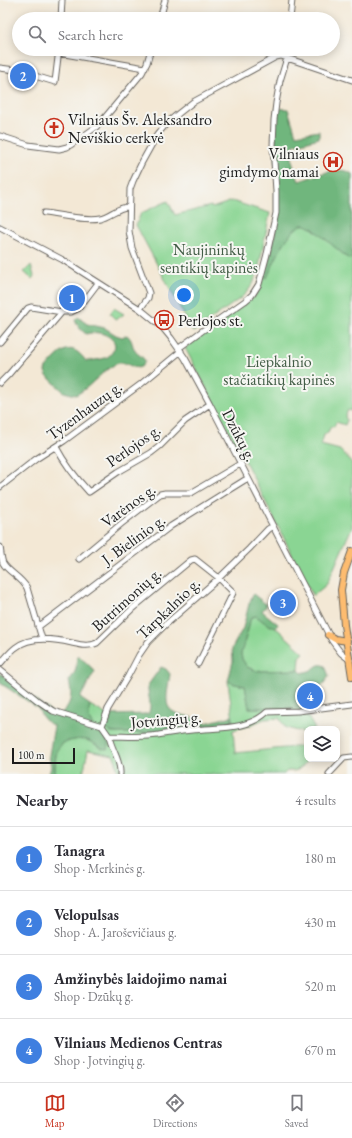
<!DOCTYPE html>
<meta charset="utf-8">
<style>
:root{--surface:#fff;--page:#f7f7f7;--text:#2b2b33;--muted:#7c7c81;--line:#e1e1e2;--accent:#c8321e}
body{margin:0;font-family:"EB Garamond",serif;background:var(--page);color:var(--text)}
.controls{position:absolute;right:12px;bottom:12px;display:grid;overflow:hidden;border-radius:8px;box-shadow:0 2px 10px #0003}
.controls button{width:36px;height:36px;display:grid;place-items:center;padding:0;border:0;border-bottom:1px solid var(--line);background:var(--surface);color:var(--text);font:20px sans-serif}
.scale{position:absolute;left:12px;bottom:10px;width:63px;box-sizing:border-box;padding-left:4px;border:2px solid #1c1c1c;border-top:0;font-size:11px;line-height:14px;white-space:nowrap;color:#1c1c1c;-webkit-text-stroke:3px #f6f6f2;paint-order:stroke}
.you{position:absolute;left:184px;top:295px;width:14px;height:14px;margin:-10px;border:3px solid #fff;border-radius:50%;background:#1a73e8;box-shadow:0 0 0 6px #1a73e833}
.badge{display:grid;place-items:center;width:26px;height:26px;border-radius:50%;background:var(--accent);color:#fff;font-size:13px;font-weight:700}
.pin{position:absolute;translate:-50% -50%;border:2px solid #fff;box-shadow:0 1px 4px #0006}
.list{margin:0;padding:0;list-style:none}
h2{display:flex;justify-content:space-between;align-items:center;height:52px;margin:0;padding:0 16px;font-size:17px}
h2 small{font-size:13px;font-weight:400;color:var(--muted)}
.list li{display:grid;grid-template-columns:26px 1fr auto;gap:12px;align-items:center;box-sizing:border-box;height:64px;padding:0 16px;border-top:1px solid var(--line)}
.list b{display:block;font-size:15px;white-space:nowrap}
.list p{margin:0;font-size:13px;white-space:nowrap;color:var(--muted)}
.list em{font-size:13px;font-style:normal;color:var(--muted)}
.icon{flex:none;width:22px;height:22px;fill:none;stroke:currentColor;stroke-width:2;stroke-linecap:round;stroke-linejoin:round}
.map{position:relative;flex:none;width:352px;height:774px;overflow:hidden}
.search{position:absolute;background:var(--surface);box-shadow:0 2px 10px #0003;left:12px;right:12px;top:12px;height:44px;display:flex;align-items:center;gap:10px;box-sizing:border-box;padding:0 14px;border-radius:22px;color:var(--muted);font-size:15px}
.sheet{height:308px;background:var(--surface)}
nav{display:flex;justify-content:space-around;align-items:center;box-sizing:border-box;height:56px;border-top:1px solid var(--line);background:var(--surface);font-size:11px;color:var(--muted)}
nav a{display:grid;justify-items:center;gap:2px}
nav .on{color:var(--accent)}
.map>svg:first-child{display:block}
</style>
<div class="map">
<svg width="352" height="774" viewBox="0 0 352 774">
<rect width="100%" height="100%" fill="#f6f6f2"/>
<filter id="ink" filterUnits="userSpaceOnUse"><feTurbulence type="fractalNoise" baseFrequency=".025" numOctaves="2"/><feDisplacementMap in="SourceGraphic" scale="8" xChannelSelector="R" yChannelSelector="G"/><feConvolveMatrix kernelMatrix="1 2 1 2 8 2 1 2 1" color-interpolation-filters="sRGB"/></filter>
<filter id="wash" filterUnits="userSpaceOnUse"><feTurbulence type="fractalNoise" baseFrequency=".012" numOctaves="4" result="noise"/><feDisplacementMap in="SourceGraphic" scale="16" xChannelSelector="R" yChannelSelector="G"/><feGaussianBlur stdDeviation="0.9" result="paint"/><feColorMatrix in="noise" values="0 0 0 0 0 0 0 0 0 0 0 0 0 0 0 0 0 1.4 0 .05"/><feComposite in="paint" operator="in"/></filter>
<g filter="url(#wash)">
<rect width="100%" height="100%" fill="#f3e8d5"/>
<path fill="#8ad593" stroke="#537858" d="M168 201 175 215 211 206 212 208 232 201 270 213 258 271 253 284 247 292 241 298 193 332 136 225 141 213Z
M305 224 312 228 349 259 352 258V411L348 410 345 417 347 420 345 425 336 422 334 427 331 426 328 432 324 435 321 445 340 450 352 463V527L327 584 313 596 248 467 185 348 254 297 259 289 264 277H267C274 261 286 228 305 224Z
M31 265 34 276 32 279 24 272Z
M114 308 124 314 116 320 110 314Z
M256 616 270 626 273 625 304 653 300 657 299 670 257 671 247 667 242 659 241 654 249 626 250 620 252 617Z
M228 681 235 684 245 686 249 708H302L308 717 315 729H307V733L286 728 279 718 264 719 246 727 233 730 235 753 304 746 307 760C300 770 299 771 287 771L284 774H118L116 761 113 755 88 750 83 774H55C55 765 54 751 62 744 65 741 70 741 74 740 78 739 82 738 86 740 92 742 98 746 103 749L101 732C89 723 87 719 90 705L107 715 109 731 112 733H152L195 728 210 727 230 724 233 720Z"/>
<path fill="#6fb67d" stroke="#46694c" d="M276 108 288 109 296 135 319 131V138L294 145C289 158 294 169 299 181 313 177 340 164 352 174V258L349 259 312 228C308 226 304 223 300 226 287 232 273 264 267 278L264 277 272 247 278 216 275 134Z
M78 317 87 324 105 328 116 335 122 337 127 335C132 339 132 344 134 349 137 355 143 356 145 361 139 376 129 361 119 363 109 365 94 382 86 388 83 391 79 393 76 395L64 392 47 376 45 371 46 368C53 361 63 346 74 350 79 352 83 357 86 361 92 360 100 360 105 358 109 357 112 353 114 349 118 340 106 334 99 333 95 332 90 333 86 334 81 330 77 326 75 320Z
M253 594 267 605 262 611 278 624 276 627 273 626C267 626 262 620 256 616L252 617 250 620 249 626 241 654 242 659 247 667 257 671 299 670 302 673C304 672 307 672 309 671 316 669 317 662 325 666L329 676 322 686 299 688 297 691 300 705 302 708H249L245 686 235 684 228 681 233 661 232 648 243 628 249 604Z
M78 655 95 671 80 698 90 705C84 732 104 724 109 746L107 749C99 749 94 742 87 740 83 739 78 739 74 740 70 741 65 741 62 744 54 750 55 765 55 774H49L51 767 49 755 54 726C45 721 42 718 38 708L0 683V673L57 716C71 707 73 697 69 681 72 677 75 673 76 668 77 663 76 659 78 655Z
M161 667 166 669 170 674C169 682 165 698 168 706 172 715 186 715 194 718 198 719 202 722 206 723L232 716V723L230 724 210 727 195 728 152 733H116C104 732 105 724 107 715L148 714C153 706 147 694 148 685Z"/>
</g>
<g filter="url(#ink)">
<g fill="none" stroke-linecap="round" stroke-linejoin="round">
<defs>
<path id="minor" d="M61 19 62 0
M160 19 165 0
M290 19 292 0
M59 53 145 68
M0 68 15 70 55 82 59 49
M0 136 28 145 59 149 67 147 72 144 96 127 102 121 142 73 147 63 151 49
M44 213C61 215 84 221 100 218 110 216 119 206 129 207
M0 227 63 260 140 309 162 327 171 338 185 358 210 404 332 641 341 653 350 660
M140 309 148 298 149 293 132 248 129 231 130 189 133 181 142 162 157 135 166 124 179 113 193 102 206 95 276 57 281 56 352 80
M0 342 28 308 31 307 62 312
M179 348 202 331 245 301 252 295 259 284 267 254 276 213V191L273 146 274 120 276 103 280 81 287 58 288 49
M0 383 9 374 62 312H71L79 308 98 283
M56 447C65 464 76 478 89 492L118 472 151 453 160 446 185 421 210 404
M0 487 36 459 64 441 141 384 181 351
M0 547C1 552 1 558 3 563 8 572 21 577 27 588L42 639
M79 559 121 524 160 494 165 493H191L240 464
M38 627 171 526 248 478
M0 664C5 658 10 652 15 648 30 635 55 639 72 643 81 645 89 647 97 643L133 608 191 560 195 559 219 578 232 591 233 593 198 664
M0 670 37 700 53 711 102 726 109 736C122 736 136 737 149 736 163 735 177 731 192 730 217 727 247 731 267 712L298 711 352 704
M102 726 108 709 128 676 139 655 148 642 164 626 219 578 249 549 268 529 273 526
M109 736C111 749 121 760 120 774
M329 774 344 758 352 757"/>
<path id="major" d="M352 551 344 573 341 590 344 625 352 677
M328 635 335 639 347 641"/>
</defs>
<use href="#minor" stroke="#67635d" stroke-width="7"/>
<use href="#major" stroke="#67635d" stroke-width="8"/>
<use href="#minor" stroke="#fff" stroke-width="5"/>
<use href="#major" stroke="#fdbc6f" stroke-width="6"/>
</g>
</g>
<defs>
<symbol id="church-ring" viewBox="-11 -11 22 22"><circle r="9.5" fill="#f6f6f2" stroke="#c8321e" stroke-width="1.5"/><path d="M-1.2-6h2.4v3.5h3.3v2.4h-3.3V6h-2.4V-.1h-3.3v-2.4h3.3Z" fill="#c8321e"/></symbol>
<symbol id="hospital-ring" viewBox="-11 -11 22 22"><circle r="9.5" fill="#f6f6f2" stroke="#c8321e" stroke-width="1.5"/><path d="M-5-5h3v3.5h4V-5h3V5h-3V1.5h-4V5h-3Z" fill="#c8321e"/></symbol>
<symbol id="bus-ring" viewBox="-11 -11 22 22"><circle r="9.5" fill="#f6f6f2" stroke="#c8321e" stroke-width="1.5"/><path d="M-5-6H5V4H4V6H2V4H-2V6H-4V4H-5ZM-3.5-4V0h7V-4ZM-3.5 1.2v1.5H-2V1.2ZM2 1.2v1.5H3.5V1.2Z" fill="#c8321e"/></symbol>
</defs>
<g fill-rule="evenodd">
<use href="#church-ring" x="43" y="117" width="22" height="22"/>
<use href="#hospital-ring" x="322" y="151" width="22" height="22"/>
<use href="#bus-ring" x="153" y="309" width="22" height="22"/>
</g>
<g text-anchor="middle" stroke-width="4" stroke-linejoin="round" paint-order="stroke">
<g font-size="16" fill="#1c1c1c" stroke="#f6f6f2" text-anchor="start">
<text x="68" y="125">Vilniaus Šv. Aleksandro<tspan x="68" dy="18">Neviškio cerkvė</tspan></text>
<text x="319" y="159" text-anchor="end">Vilniaus<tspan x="319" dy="18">gimdymo namai</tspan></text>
<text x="178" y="326">Perlojos st.</text>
</g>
<g font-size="16" fill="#425d46" stroke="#f6f6f2">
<text x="209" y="255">Naujininkų<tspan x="209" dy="18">sentikių kapinės</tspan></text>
<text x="279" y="367">Liepkalnio<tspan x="279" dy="18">stačiatikių kapinės</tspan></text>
</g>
<g font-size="16" fill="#1c1c1c" stroke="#f6f6f2">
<text transform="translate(84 410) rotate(-36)" y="6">Tyzenhauzų g.</text>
<text transform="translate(240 435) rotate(63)" y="6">Dzūkų g.</text>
<text transform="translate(133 445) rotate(-35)" y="6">Perlojos g.</text>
<text transform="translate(128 505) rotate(-36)" y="6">Varėnos g.</text>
<text transform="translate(133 539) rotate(-36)" y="6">J. Bielinio g.</text>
<text transform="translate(126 599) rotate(-42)" y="6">Butrimonių g.</text>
<text transform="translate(168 608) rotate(-44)" y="6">Tarpkalnio g.</text>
<text transform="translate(166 719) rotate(-5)" y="6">Jotvingių g.</text>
</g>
</g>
</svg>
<div class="controls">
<button><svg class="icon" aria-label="layers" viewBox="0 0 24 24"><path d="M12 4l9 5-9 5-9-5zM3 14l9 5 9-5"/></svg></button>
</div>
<div class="scale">100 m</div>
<div class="you"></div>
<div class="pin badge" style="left:72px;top:298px;background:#3f7fe0">1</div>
<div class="pin badge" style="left:23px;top:76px;background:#3f7fe0">2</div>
<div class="pin badge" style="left:283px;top:603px;background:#3f7fe0">3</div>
<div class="pin badge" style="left:310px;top:696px;background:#3f7fe0">4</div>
<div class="search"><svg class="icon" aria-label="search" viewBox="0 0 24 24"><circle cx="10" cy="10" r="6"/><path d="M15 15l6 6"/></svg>Search here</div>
</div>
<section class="sheet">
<h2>Nearby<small>4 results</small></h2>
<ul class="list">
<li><span class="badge" style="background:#3f7fe0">1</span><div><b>Tanagra</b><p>Shop · Merkinės g.</p></div><em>180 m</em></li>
<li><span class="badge" style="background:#3f7fe0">2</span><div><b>Velopulsas</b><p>Shop · A. Jaroševičiaus g.</p></div><em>430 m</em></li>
<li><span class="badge" style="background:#3f7fe0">3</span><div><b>Amžinybės laidojimo namai</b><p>Shop · Dzūkų g.</p></div><em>520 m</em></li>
<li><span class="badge" style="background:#3f7fe0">4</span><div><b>Vilniaus Medienos Centras</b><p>Shop · Jotvingių g.</p></div><em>670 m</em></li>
</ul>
</section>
<nav>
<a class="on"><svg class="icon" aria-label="map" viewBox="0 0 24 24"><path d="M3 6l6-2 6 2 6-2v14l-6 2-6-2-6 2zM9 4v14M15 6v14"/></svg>Map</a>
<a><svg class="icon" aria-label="directions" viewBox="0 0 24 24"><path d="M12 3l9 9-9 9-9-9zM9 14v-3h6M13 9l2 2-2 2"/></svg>Directions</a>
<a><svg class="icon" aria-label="saved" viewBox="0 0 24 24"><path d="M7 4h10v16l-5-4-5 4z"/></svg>Saved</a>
</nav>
